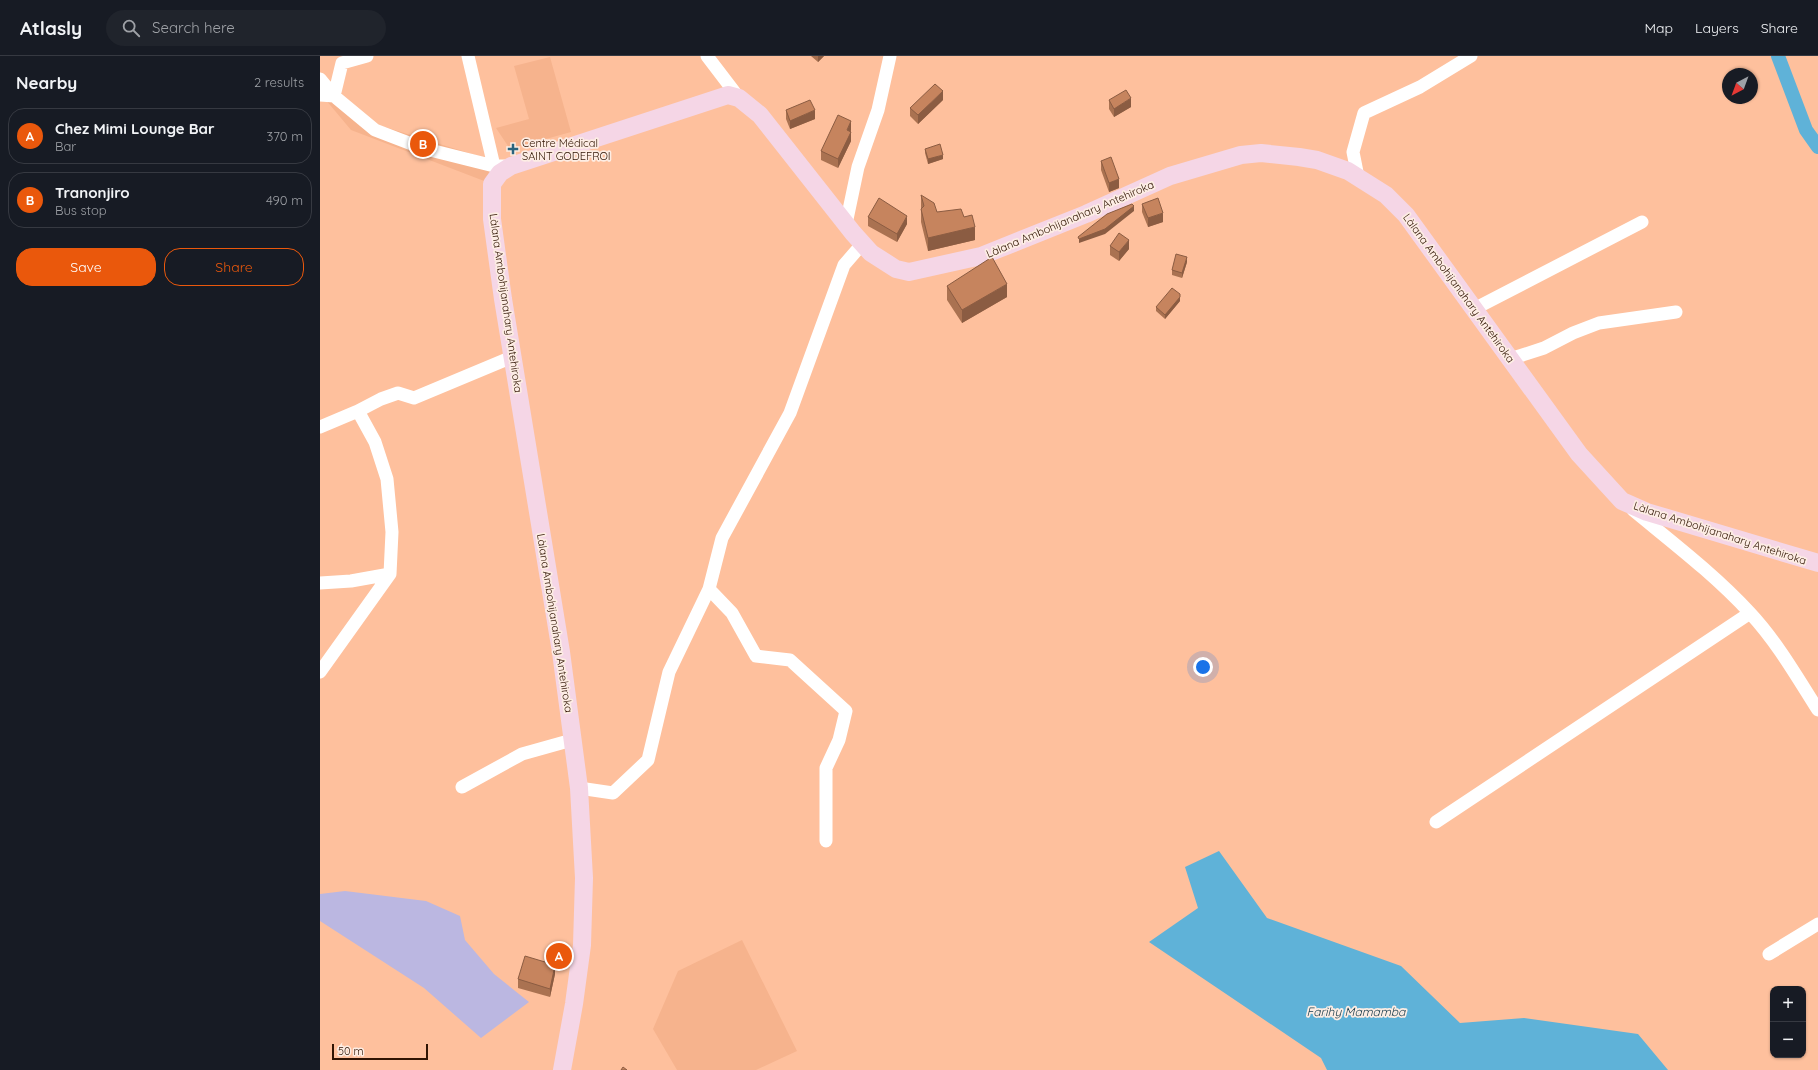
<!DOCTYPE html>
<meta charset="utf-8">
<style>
:root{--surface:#171b24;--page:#20242c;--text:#f1f3f6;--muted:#9ea1a6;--line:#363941;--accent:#ea580c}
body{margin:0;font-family:Quicksand,sans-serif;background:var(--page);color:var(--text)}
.controls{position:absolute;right:12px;bottom:12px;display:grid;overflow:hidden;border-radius:8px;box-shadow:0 1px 3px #0004}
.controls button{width:36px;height:36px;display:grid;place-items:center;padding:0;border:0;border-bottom:1px solid var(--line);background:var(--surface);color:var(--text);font:20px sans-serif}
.compass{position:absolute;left:1402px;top:12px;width:36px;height:36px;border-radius:50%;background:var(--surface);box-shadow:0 1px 3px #0004;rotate:221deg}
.scale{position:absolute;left:12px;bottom:10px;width:96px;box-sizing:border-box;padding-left:4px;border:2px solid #301403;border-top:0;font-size:11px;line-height:14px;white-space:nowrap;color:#301403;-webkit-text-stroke:3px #fdede4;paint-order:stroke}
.you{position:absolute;left:883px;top:611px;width:14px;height:14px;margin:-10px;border:3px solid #fff;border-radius:50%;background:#1a73e8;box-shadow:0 0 0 6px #1a73e833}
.badge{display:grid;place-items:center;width:26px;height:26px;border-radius:50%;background:var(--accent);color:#fff;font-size:13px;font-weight:700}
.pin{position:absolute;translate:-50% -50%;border:2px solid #fff;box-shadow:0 1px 4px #0006}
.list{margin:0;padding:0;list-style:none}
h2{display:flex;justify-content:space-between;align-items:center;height:52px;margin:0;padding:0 16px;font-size:17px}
h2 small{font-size:13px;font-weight:400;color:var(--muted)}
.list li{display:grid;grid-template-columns:26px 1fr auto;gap:12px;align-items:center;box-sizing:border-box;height:56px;margin:0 8px 8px;padding:0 8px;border:1px solid var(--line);border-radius:16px}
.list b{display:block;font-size:15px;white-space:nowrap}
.list p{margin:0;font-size:13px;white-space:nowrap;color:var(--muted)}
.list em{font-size:13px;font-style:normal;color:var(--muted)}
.actions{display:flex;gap:8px;padding:12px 16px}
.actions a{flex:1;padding:9px 0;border:1px solid var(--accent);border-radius:16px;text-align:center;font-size:14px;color:var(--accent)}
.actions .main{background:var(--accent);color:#fff}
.icon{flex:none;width:22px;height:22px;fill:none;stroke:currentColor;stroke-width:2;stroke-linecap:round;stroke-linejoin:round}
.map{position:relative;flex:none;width:1498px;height:1014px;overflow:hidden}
header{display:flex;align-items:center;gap:24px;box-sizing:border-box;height:56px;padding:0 20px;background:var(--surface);border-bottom:1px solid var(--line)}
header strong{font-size:19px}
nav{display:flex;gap:22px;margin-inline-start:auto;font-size:14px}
.search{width:280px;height:36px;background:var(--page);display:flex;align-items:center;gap:10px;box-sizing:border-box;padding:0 14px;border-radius:22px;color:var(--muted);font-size:15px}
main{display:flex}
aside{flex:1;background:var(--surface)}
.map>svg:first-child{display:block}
</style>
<header>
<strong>Atlasly</strong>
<div class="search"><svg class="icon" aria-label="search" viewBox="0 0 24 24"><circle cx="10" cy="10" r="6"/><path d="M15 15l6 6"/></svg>Search here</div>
<nav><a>Map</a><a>Layers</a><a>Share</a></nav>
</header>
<main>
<aside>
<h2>Nearby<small>2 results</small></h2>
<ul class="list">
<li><span class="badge">A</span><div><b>Chez Mimi Lounge Bar</b><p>Bar</p></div><em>370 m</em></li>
<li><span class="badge">B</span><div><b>Tranonjiro</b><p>Bus stop</p></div><em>490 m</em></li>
</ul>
<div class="actions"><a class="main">Save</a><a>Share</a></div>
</aside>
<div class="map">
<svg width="1498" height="1014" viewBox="0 0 1498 1014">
<rect width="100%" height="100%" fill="#fec09d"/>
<path fill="#f6b38d" d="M230 1 251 76 190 93 176 72 209 63 194 10Z
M0 37 42 64 191 110 172 128 31 74Z
M422 884 477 995 436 1014H357L333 973 358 915Z"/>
<path fill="#bbb7e1" d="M25 835 106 845 140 860 145 884 174 918 209 946 161 982 104 932 0 865V838Z"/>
<path fill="#5fb2d8" d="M899 795 947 862 1081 910 1140 967 1204 962 1318 978 1348 1014H1007L1001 1002 829 886 878 852 865 811Z"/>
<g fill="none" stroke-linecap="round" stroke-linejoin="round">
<path stroke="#5fb2d8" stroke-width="14" d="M1458 0 1486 74 1498 91"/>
<path stroke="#fff" stroke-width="13" d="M148 0 174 110
M387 0 419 42
M0 23 14 40 55 74 102 92 174 110H191
M0 39 14 40 22 7 47 0
M1038 121 1033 96 1044 57 1100 31 1151 0
M526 168 538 111 558 54 570 0
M1154 253 1322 166
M1190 303 1224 292 1253 277 1279 267 1356 256
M0 371 38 355 61 343 78 337 94 342 192 301
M1313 454C1353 487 1395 519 1430 557 1457 586 1477 621 1498 654
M0 527 31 525 70 518
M389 533 412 557 436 600 470 604 526 655 519 684 506 712V785
M0 616 70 518 72 476 67 423 55 386 38 355
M142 731 202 698 252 684
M259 732 293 737 328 704 349 616 389 533 402 482 470 357 524 209 543 187
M1116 766 1430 557
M1449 898 1498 868"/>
<path stroke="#f5d6e6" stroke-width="18" d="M242 1014 254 948 262 889 264 822 259 732 241 596 183 243 172 163V128L180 117 191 110 408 39 419 42 440 59 533 177 551 197 576 213 589 216 661 200 766 158 850 120 921 99 941 97 979 101 997 104 1028 115 1066 139 1086 159 1259 398 1302 445 1327 456 1498 507"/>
</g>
<path fill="#aa7251" d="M491 0H504L498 6Z
M623 44 598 68 590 60V52Z
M789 44 811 51 794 61 789 53Z
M466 54 495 63 470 73 466 63Z
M531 74V85L518 112 501 104V95Z
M605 93 623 103 608 108 605 97Z
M781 105 799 132 789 136 781 114Z
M601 139 617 156 644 161 655 184 608 195 601 166Z
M822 148 843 166 828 171 822 156Z
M548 161 587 168 577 186 548 170Z
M790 190 809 193 799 205 790 199Z
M867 206 862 222 852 219V214Z
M627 230 687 241 642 267 627 244Z
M860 245 845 263 836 255V251Z
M235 918 230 941 198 932V923Z"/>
<path fill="#8b5c42" d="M498 0H504L498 6Z
M623 35V44L598 68V59Z
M811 42V51L794 61V53Z
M495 54V63L470 73V65Z
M531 65V74L530 77 531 76V85L518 112V103L527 74Z
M623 99V103L608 108V103Z
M799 123V132L789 136V127Z
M814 150V155L785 178 759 187V183Z
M843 157V166L828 171V162Z
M587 160V168L577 186V178Z
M655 171V184L608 195V182Z
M809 184V193L799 205V196Z
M867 201V206L862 222V217Z
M687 228V241L642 267V254Z
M860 238V245L845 263V259Z
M235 909V918L230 941V933Z"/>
<path fill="#c6845e" stroke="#8b5c42" d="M615 28 623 35 598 59 590 52Z
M806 34 811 42 794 53 789 44Z
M490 44 495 54 470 65 466 54Z
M518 59 531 65 527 74 531 76 518 103 501 95Z
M620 88 623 99 608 103 605 93Z
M791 101 799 123 789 127 781 105Z
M601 139 614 147 617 156 641 153 644 161 652 159 655 171 608 182 601 153 604 150Z
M559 142 587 160 577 178 548 161Z
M838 142 843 157 828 162 822 148Z
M812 148 814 150 785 173 759 183 758 181 787 158Z
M799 177 809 184 799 196 790 190Z
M856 198 867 201 862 217 852 214Z
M672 201 687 228 642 254 627 230Z
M852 232 860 238V241L845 259 836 251Z
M205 900 235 909 230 933 198 923Z
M303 1011 307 1014H301Z"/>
<path fill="#2a647d" stroke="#fdede4" stroke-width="1.5" d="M191 87h4v4h4v4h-4v4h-4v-4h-4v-4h4z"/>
<g text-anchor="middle" stroke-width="3.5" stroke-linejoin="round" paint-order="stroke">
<g font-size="11" fill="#301403" stroke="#fdede4" text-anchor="start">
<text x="202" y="91">Centre Médical<tspan x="202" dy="13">SAINT GODEFROI</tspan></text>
</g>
<g font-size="11" fill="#301403" stroke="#fdede4">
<text transform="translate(750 163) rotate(-23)" y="4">Làlana Ambohijanahary Antehiroka</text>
<text transform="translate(1139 232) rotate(54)" y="4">Làlana Ambohijanahary Antehiroka</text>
<text transform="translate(186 247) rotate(82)" y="4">Làlana Ambohijanahary Antehiroka</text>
<text transform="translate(1400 477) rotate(18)" y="4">Làlana Ambohijanahary Antehiroka</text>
<text transform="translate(235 567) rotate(81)" y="4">Làlana Ambohijanahary Antehiroka</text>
</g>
<g font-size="12" font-style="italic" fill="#14394a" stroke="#fdede4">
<text x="1036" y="960">Farihy Mamamba</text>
</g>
</g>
</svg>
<div class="controls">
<button>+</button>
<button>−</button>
</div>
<svg class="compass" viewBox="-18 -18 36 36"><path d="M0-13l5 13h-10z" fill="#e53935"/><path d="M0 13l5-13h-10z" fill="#9ea1a6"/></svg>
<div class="scale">50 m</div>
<div class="you"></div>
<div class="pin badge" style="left:239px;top:900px">A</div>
<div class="pin badge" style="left:103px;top:88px">B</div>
</div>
</main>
